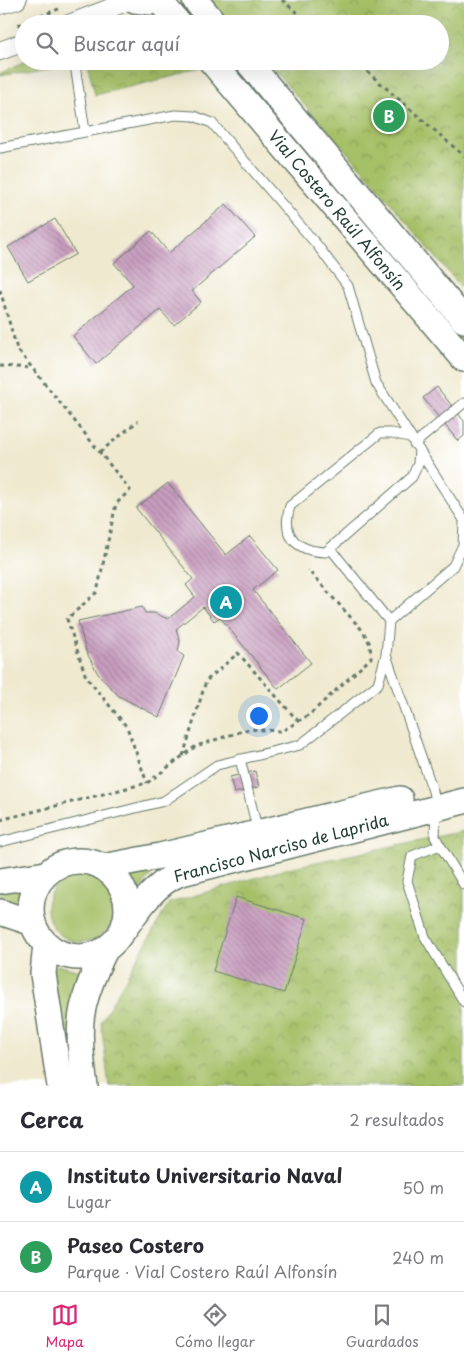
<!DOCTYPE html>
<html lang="es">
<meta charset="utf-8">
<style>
:root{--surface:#fff;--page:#f2f2f3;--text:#2b2b33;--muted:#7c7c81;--line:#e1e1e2;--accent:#db2777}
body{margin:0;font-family:"Playpen Sans",sans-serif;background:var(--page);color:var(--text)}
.you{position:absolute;left:258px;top:715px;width:18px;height:18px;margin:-12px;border:4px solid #fff;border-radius:50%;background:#1a73e8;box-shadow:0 0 0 8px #1a73e833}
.badge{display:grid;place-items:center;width:32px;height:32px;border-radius:50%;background:var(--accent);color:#fff;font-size:16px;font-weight:700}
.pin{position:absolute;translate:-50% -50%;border:2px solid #fff;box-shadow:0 1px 5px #0006}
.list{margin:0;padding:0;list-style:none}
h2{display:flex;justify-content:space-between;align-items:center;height:65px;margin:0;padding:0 20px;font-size:21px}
h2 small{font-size:16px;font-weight:400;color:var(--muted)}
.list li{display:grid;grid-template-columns:32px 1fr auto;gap:15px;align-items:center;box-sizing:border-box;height:70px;padding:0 20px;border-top:1px solid var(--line)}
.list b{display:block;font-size:19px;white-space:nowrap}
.list p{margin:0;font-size:16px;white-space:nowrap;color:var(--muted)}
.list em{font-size:16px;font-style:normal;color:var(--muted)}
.icon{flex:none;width:28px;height:28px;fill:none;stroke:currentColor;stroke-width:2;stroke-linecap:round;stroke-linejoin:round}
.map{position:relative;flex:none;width:464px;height:1086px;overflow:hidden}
.search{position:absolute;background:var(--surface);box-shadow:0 5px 20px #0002;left:15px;right:15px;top:15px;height:55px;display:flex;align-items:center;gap:12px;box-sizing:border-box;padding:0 18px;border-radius:28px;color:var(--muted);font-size:19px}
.sheet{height:205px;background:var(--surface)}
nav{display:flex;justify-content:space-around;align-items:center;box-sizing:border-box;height:70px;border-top:1px solid var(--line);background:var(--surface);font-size:14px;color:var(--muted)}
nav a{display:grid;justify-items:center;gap:2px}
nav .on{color:var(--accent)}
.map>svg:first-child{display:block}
</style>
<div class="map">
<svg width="464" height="1086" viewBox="0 0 464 1086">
<defs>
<pattern id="park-crowns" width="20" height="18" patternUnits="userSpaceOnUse" patternTransform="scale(1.25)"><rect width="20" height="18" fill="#a6c067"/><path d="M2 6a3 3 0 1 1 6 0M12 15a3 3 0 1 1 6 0" fill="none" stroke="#879d56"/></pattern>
<pattern id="building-back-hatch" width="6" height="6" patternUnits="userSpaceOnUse" patternTransform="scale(1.25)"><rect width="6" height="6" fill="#c89dbf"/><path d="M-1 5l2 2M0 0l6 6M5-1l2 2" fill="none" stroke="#a2819c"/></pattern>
</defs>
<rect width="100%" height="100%" fill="#fff"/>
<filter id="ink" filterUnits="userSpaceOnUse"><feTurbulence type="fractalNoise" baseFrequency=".02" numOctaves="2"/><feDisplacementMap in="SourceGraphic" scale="10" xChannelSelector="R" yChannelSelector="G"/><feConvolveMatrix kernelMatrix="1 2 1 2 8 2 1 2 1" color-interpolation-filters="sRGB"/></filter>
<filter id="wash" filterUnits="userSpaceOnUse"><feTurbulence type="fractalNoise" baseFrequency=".0096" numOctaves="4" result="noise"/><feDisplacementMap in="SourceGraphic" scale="20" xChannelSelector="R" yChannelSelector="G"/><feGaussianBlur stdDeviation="1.12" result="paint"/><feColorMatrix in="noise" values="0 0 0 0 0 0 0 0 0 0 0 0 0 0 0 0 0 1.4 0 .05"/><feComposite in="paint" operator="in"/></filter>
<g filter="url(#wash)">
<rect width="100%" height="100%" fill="#efe9cf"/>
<path fill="#a6c067" stroke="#627e4e" d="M220 61H232L464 334V347Z
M157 868 134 896 122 872Z
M47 908a34 34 0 1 1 68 0a34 34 0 1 1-68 0Z
M27 884 23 905 8 901H0V889Z
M57 965 84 972 75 1086H68L52 970Z"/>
<path fill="url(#park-crowns)" stroke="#627e4e" d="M210 0H464V291L364 171 265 61H440V24H231Z
M130 16 160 19 164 24H111Z
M25 61H76L0 75V73Z
M87 61H193L200 70 95 95Z
M464 831V1086H109L101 1022 169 903 293 867Z"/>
<g id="blocks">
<path fill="url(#building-back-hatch)" d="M226 204 255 237 192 291 201 302 174 325 160 310 96 364 73 336 133 285 114 263 151 231 169 253Z
M55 219 76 254 28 281 8 247Z
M437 387 464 421V436L458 441 423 398Z
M168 483 226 555 250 536 278 570 253 590 311 663 278 689 220 617 214 621 203 607 176 629 180 641 178 652 184 656 159 717 119 696 98 674 86 651 78 621 142 607 145 613H154L168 619 195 597 186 585 193 579 136 508Z
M255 771 259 787 234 793 230 777Z
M236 897 307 919 284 993 213 971Z"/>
</g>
</g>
<g filter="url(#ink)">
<use href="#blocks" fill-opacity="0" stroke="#68796a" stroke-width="1"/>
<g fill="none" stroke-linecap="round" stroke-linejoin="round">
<defs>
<path id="lane" d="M75 65 85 131
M0 148 175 115 194 116 212 123 317 245 348 286 376 383 464 520
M409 437 392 433H380L290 506C281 536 296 551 326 552L412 477 418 464 419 450
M414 444 464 403
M330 548 389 621
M386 655 433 791 436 807 435 837 464 885
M240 759 258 832
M0 842 164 801 217 765 300 745 378 684 386 655 389 621 453 566 463 545 464 523
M440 845 412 856 407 881 425 937 464 1002"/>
<path id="street" d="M0 5 17 0
M69 24 131 0
M0 51 24 42"/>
<path id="secondary" d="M135 0 150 2 159 0
M159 0 179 24
M195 0 215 24
M211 61 464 359
M247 61 464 320
M31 909a48 48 0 1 1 96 0a48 48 0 1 1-96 0Z
M103 867 160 856 400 799
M0 881 46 874
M0 912 33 923
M122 932C138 910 152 886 178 874L464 801
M46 944 43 974 60 1086
M85 1086C76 1026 78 1005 105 950"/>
</defs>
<use href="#lane" stroke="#68796a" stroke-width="11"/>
<use href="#street" stroke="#68796a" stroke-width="20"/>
<use href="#secondary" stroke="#68796a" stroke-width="28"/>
<path stroke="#68796a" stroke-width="3" stroke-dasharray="4 4" stroke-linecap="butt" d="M282 0 310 24
M18 25 61 8
M355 61 464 156
M0 290 17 349 130 490 116 504 97 592 67 619 86 677 127 727 147 783
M0 366 31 368
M100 452 138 421
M183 756 206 681 238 653 298 721
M0 820 147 783 196 746 249 729 282 731 309 715 371 658 370 644 363 631 308 570"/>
<use href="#lane" stroke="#fff" stroke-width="9"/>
<use href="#street" stroke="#fff" stroke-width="18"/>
<use href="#secondary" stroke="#fff" stroke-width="25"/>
</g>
</g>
<g text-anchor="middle" stroke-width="4" stroke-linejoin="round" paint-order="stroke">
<g font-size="16" fill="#1f3d34" stroke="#fff">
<text transform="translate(337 210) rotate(50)" y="6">Vial Costero Raúl Alfonsín</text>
<text transform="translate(281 848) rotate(-15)" y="6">Francisco Narciso de Laprida</text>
</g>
</g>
</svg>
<div class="you"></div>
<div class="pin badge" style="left:226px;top:602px;background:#0f9aa8">A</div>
<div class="pin badge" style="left:389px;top:116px;background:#2e9e5b">B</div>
<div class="search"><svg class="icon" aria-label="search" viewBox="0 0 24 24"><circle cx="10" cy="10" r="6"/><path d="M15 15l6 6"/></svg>Buscar aquí</div>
</div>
<section class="sheet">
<h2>Cerca<small>2 resultados</small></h2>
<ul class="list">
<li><span class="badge" style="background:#0f9aa8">A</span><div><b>Instituto Universitario Naval</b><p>Lugar</p></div><em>50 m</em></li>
<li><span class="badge" style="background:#2e9e5b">B</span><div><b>Paseo Costero</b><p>Parque · Vial Costero Raúl Alfonsín</p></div><em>240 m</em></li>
</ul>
</section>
<nav>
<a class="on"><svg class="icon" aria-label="map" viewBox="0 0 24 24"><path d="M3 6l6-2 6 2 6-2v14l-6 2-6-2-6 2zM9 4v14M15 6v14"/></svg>Mapa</a>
<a><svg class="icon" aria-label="directions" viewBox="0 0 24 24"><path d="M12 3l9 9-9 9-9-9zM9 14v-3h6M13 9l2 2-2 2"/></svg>Cómo llegar</a>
<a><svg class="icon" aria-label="saved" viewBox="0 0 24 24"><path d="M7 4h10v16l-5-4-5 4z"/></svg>Guardados</a>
</nav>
